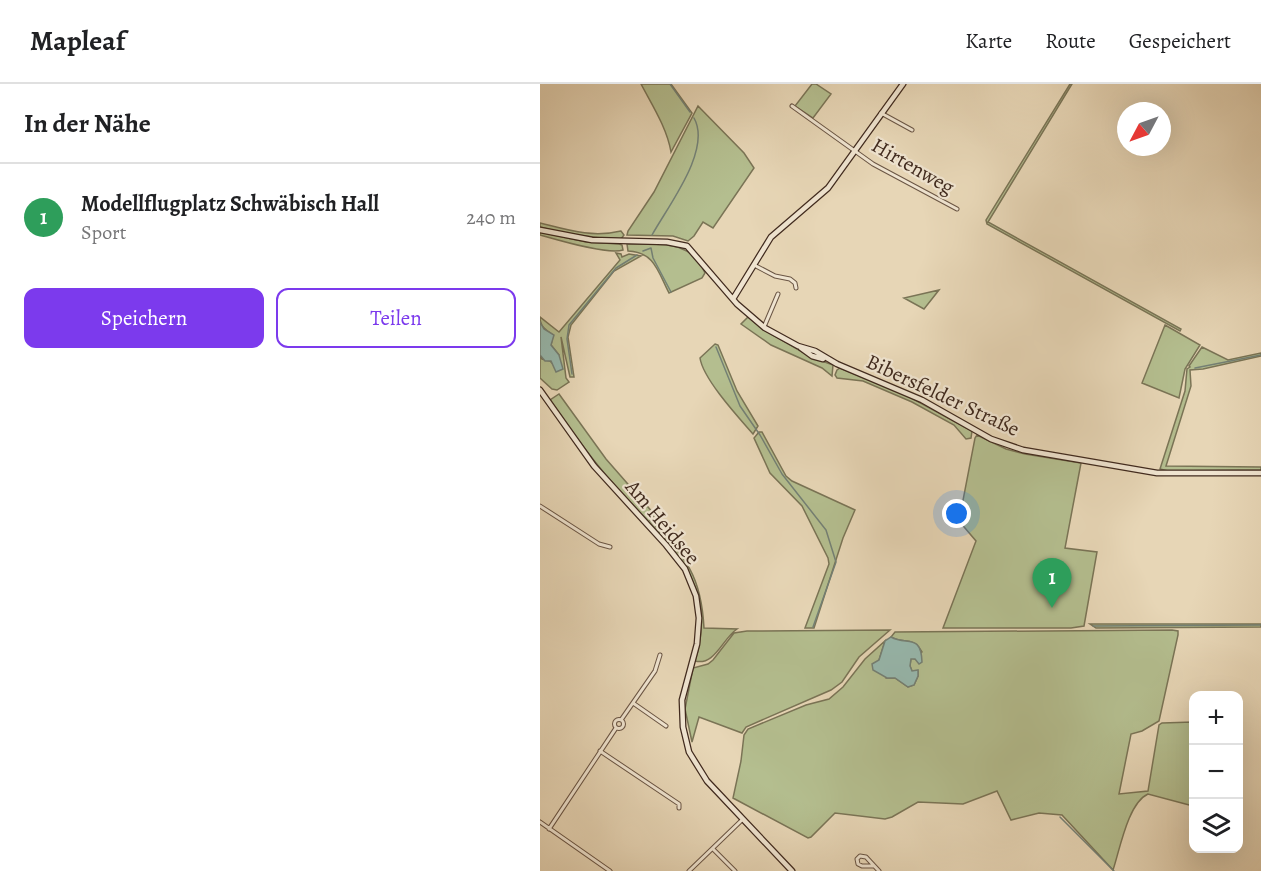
<!DOCTYPE html>
<html lang="de">
<meta charset="utf-8">
<style>
:root{--surface:#fff;--page:#f6f6f6;--text:#202124;--muted:#757577;--line:#e0e0e0;--accent:#7c3aed}
body{margin:0;font-family:Alegreya,serif;background:var(--page);color:var(--text)}
.controls{position:absolute;right:18px;bottom:18px;display:grid;overflow:hidden;border-radius:12px;box-shadow:0 6px 24px #0002}
.controls button{width:54px;height:54px;display:grid;place-items:center;padding:0;border:0;border-bottom:2px solid var(--line);background:var(--surface);color:var(--text);font:30px sans-serif}
.compass{position:absolute;left:577px;top:18px;width:54px;height:54px;border-radius:50%;background:var(--surface);box-shadow:0 6px 24px #0002;rotate:229deg}
.you{position:absolute;left:417px;top:430px;width:21px;height:21px;margin:-15px;border:4px solid #fff;border-radius:50%;background:#1a73e8;box-shadow:0 0 0 9px #1a73e833}
.badge{display:grid;place-items:center;width:39px;height:39px;border-radius:50%;background:var(--accent);color:#fff;font-size:20px;font-weight:700}
.pin{position:absolute;translate:-50% -50px;filter:drop-shadow(0 2px 3px #0008)}
.pin::after{content:'';position:absolute;top:32px;width:21px;height:18px;background:inherit;clip-path:polygon(0 0,100% 0,50% 100%)}
.list{margin:0;padding:0;list-style:none}
h2{display:flex;justify-content:space-between;align-items:center;height:78px;margin:0;padding:0 24px;font-size:26px}
h2 small{font-size:20px;font-weight:400;color:var(--muted)}
.list li{display:grid;grid-template-columns:39px 1fr auto;gap:18px;align-items:center;box-sizing:border-box;height:108px;padding:0 24px;border-top:2px solid var(--line)}
.list b{display:block;font-size:22px;white-space:nowrap}
.list p{margin:0;font-size:20px;white-space:nowrap;color:var(--muted)}
.list em{font-size:20px;font-style:normal;color:var(--muted)}
.actions{display:flex;gap:12px;padding:18px 24px}
.actions a{flex:1;padding:14px 0;border:2px solid var(--accent);border-radius:12px;text-align:center;font-size:21px;color:var(--accent)}
.actions .main{background:var(--accent);color:#fff}
.icon{flex:none;width:33px;height:33px;fill:none;stroke:currentColor;stroke-width:2;stroke-linecap:round;stroke-linejoin:round}
.map{position:relative;flex:none;width:721px;height:787px;overflow:hidden}
header{display:flex;align-items:center;gap:36px;box-sizing:border-box;height:84px;padding:0 30px;background:var(--surface);border-bottom:2px solid var(--line)}
header strong{font-size:28px}
nav{display:flex;gap:33px;margin-inline-start:auto;font-size:21px}
main{display:flex}
aside{flex:1;background:var(--surface)}
.map>svg:first-child{display:block}
</style>
<header>
<strong>Mapleaf</strong>
<nav><a>Karte</a><a>Route</a><a>Gespeichert</a></nav>
</header>
<main>
<aside>
<h2>In der Nähe<small></small></h2>
<ul class="list">
<li><span class="badge" style="background:#2e9e5b">1</span><div><b>Modellflugplatz Schwäbisch Hall</b><p>Sport</p></div><em>240 m</em></li>
</ul>
<div class="actions"><a class="main">Speichern</a><a>Teilen</a></div>
</aside>
<div class="map">
<svg width="721" height="787" viewBox="0 0 721 787">
<rect width="100%" height="100%" fill="#e7d6b6"/>
<filter id="stains"><feTurbulence type="fractalNoise" baseFrequency=".00333" numOctaves="4"/><feColorMatrix values="0 0 0 0 .2 0 0 0 0 .09 0 0 0 0 .02 0 0 0 .5 -.17"/></filter>
<radialGradient id="worn" r=".72"><stop offset=".6" stop-color="#630" stop-opacity="0"/><stop offset="1" stop-color="#630" stop-opacity=".3"/></radialGradient>
<path fill="#b4be8f" stroke="#7a7456" stroke-width="1.5" d="M101 0H131L152 29 131 68C127 44 112 21 101 0Z
M272 0H276L291 10 273 34 255 22Z
M530 0H532L448 138 641 245 640 247 447 140 446 136Z
M158 22 204 69 214 84 173 144 163 138 154 152 148 157 133 152 87 151 88 147 114 108Z
M0 139C28 146 52 154 81 147L84 151 81 155C53 154 27 151 0 143Z
M0 148 46 158 79 160 82 161 83 166C67 171 18 156 0 151Z
M87 160C119 161 150 154 165 189L162 194 129 209C118 188 115 168 88 167Z
M76 169 81 170 82 173 89 170 101 172 74 187 31 241 28 253 34 293H30L21 253 26 294 29 298 17 306 12 305 0 294V271L2 275 10 277 15 282 19 271 11 261 13 251C6 246 0 243 0 233L19 248 80 176Z
M399 206 384 225 364 214Z
M208 233 224 246 271 273 293 281 292 292 282 284 231 261 201 240Z
M625 241 660 261 645 285 639 314 602 299Z
M175 260 178 261 197 307 218 342 213 350C199 334 163 295 160 274Z
M662 263 688 276 721 269V272L663 285 650 286 651 302 626 382 721 383V386L628 387 620 385 645 307 647 285 650 283 649 282Z
M300 284 364 310 432 347 431 354 426 355 414 341 372 318 323 297 297 294 295 291 297 286Z
M19 310 66 375 115 431 110 436C145 474 161 489 164 544L197 545C182 555 175 582 155 577 181 496 125 458 77 404 52 376 31 347 10 316Z
M219 348H222L246 392 252 397 315 426 303 454 274 544H265L289 480 288 474 262 422 230 389 214 354Z
M437 351 466 365 485 370 541 379 525 464 557 468 544 542 531 544H403L436 457 419 437 435 354Z
M550 540H721V543L556 544Z
M350 546 319 573 302 598 291 606 206 643 202 649 159 633 152 658 145 625 153 584 168 580 173 576 194 549 207 547Z
M632 546 638 547V551L619 637 602 647 591 650 579 710 608 707 619 641 622 639 653 638V722L608 710C588 719 580 765 573 786L522 731 499 729 471 736 457 707 423 720 378 718 352 733 345 735 295 729 271 753 268 754 193 714 201 677 204 651 208 645 266 621 289 615 303 603 325 575 345 557 339 576 346 594H355L368 603 374 601 378 592V587H372L370 582 371 574 375 575 382 568C372 551 364 561 351 553L355 548Z"/>
<path fill="#97b9af" stroke="#748075" stroke-width="1.5" d="M0 238 4 245 14 251 11 261 19 271 23 285 16 288 11 277H5L0 271Z
M351 553C367 562 381 549 382 578L379 580 375 575H371L370 582 372 587 378 586V592L374 601 368 603 355 594H347L333 586 332 580 339 576 345 557Z"/>
<g fill="none" stroke-linecap="round" stroke-linejoin="round">
<path stroke="#748075" stroke-width="1.5" d="M130 0 150 28
M112 151C128 122 172 66 154 34
M103 167 111 164 113 174 131 208
M176 263 200 322 220 351 242 390 286 446 296 478 273 543
M655 284 721 271
M32 290 27 255 29 241 76 184 97 171
M553 542 721 541
M520 733 574 787"/>
<defs>
<path id="street" d="M252 22 333 80 417 125
M341 29 372 46
M214 181 235 192 250 195 255 199 256 204
M224 243 238 210
M0 422 59 460 70 463
M93 619 126 642
M74.5 640a4.5 4.5 0 1 1 9 0a4.5 4.5 0 1 1-9 0Z
M81 636 115 587 120 571
M60 667 139 720V724
M0 738 70 787
M9 745 76 644
M173 765 195 787
M334 782H322L318 780 317 775 320 772 326 773 339 787
M149 787 203 735"/>
<path id="secondary" d="M0 146 52 156 127 158 147 162 197 220 225 244 258 262 275 267 297 280 382 316 451 355 483 366 617 389H721
M193 215 231 153 288 104 363 0
M261 264 272 272 283 275
M0 306 54 382 126 461 145 485 156 512 159 534 157 560 142 616 143 643 149 668 167 697 252 787"/>
</defs>
<use href="#street" stroke="#6a5544" stroke-width="5"/>
<use href="#secondary" stroke="#402a1e" stroke-width="7"/>
<use href="#street" stroke="#efe4d0" stroke-width="3"/>
<use href="#secondary" stroke="#efe4d0" stroke-width="4.5"/>
</g>
<g text-anchor="middle" stroke-width="4.5" stroke-linejoin="round" paint-order="stroke">
<g font-size="21" fill="#402a1e" stroke="#efe4d0">
<text transform="translate(373 82) rotate(30)" y="7">Hirtenweg</text>
<text transform="translate(403 311) rotate(25)" y="7">Bibersfelder Straße</text>
<text transform="translate(123 438) rotate(50)" y="7">Am Heidsee</text>
</g>
</g>
<rect width="100%" height="100%" filter="url(#stains)"/>
<rect width="100%" height="100%" fill="url(#worn)"/>
</svg>
<div class="controls">
<button>+</button>
<button>−</button>
<button><svg class="icon" aria-label="layers" viewBox="0 0 24 24"><path d="M12 4l9 5-9 5-9-5zM3 14l9 5 9-5"/></svg></button>
</div>
<svg class="compass" viewBox="-18 -18 36 36"><path d="M0-13l5 13h-10z" fill="#e53935"/><path d="M0 13l5-13h-10z" fill="#757577"/></svg>
<div class="you"></div>
<div class="pin badge" style="left:512px;top:524px;background:#2e9e5b">1</div>
</div>
</main>
